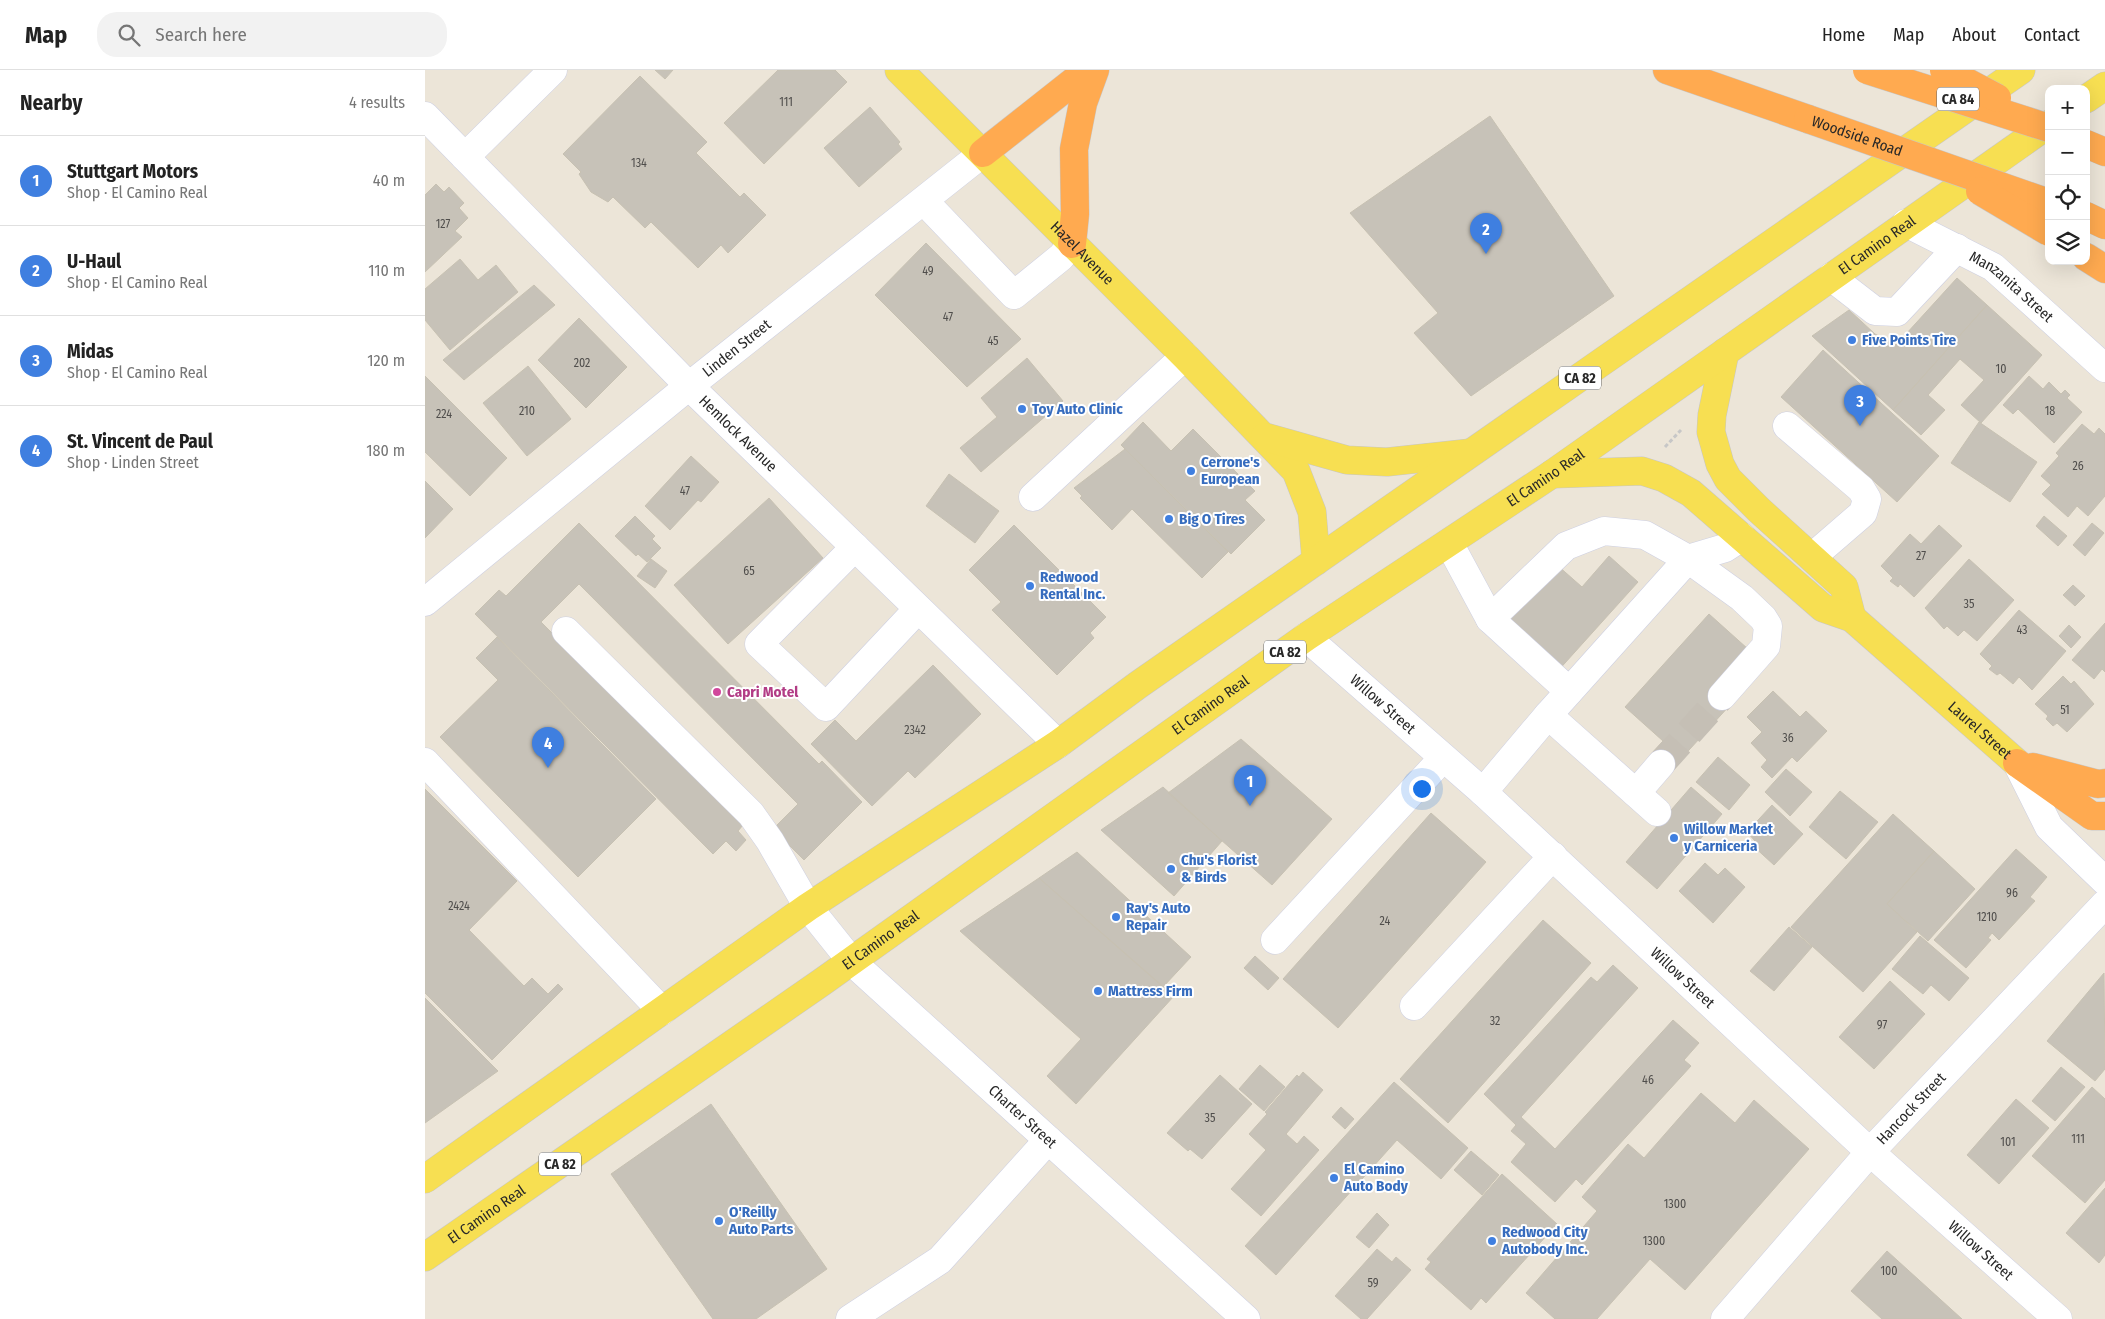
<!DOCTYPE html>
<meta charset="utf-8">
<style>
:root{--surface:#fff;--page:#f2f2f2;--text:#222;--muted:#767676;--line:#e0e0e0;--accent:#111827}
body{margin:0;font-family:"Fira Sans Condensed",sans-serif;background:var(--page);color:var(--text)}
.controls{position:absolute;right:15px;top:15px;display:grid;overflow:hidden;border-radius:10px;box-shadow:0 5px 20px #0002}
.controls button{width:45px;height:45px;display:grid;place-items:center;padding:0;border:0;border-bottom:1px solid var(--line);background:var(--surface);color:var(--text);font:25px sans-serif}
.you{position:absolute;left:996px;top:718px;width:18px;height:18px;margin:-12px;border:4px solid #fff;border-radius:50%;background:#1a73e8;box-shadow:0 0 0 8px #1a73e833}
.badge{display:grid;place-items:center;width:32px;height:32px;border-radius:50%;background:var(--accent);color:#fff;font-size:16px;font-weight:700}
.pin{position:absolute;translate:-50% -41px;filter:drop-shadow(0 1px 2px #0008)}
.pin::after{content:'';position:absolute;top:26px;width:18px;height:15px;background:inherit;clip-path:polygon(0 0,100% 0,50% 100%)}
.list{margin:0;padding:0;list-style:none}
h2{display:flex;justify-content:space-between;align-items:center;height:65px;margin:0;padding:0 20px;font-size:21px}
h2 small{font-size:16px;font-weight:400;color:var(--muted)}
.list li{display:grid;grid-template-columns:32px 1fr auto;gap:15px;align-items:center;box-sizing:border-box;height:90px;padding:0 20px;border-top:1px solid var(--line)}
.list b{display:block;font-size:19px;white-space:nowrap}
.list p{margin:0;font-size:16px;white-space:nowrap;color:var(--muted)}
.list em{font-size:16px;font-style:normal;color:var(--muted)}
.icon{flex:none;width:28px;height:28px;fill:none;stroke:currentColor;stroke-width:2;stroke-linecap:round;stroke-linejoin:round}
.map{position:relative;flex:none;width:1680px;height:1249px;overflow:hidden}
header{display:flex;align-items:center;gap:30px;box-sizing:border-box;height:70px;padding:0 25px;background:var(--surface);border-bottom:1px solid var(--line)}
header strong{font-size:24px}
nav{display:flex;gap:28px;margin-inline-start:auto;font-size:18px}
.search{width:350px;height:45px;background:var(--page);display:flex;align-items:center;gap:12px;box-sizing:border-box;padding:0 18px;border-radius:20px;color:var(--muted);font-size:19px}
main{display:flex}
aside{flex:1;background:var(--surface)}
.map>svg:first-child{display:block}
</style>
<header>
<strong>Map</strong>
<div class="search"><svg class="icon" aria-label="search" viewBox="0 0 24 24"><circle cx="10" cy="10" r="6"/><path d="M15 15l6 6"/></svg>Search here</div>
<nav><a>Home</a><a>Map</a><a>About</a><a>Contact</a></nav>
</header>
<main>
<aside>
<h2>Nearby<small>4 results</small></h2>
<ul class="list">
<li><span class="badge" style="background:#3f7fe0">1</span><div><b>Stuttgart Motors</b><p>Shop · El Camino Real</p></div><em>40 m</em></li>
<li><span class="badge" style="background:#3f7fe0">2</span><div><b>U-Haul</b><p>Shop · El Camino Real</p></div><em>110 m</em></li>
<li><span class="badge" style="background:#3f7fe0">3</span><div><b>Midas</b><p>Shop · El Camino Real</p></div><em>120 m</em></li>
<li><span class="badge" style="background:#3f7fe0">4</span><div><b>St. Vincent de Paul</b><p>Shop · Linden Street</p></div><em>180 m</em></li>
</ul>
</aside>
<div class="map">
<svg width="1680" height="1249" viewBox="0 0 1680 1249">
<rect width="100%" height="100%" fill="#ece5d8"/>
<path fill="#c7c2b8" stroke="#c7c1b2" d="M230 0H248L240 9Z
M353 0H410L422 12 339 94 299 53Z
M215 6 282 72 271 83 315 127 319 123 341 145 303 183 296 175 273 198 226 152 220 158 188 127 183 132 166 122 154 104 156 102 138 84Z
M445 37 475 72 473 74 477 79 434 117 399 78Z
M1065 46 1189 226 1046 326 989 263 1013 243 925 143Z
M11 114 19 122 24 117 39 133 34 138 43 148 30 161 37 167 0 202V125Z
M501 173 596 269 542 317 450 225Z
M35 189 53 210 71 195 93 222 25 280 0 250V219Z
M1532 208 1562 235 1468 340 1387 266 1424 240 1450 264 1471 275Z
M109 215 130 235 39 310 18 290Z
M1562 235 1617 285 1556 353 1536 335 1559 310 1535 289 1503 325 1520 340 1496 365 1468 340Z
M154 248 202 297 161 338 113 290Z
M1398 280 1514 386 1472 432 1356 327Z
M602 288 638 331 556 402 535 378 572 347 556 328Z
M103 296 146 349 102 386 58 333Z
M0 306 82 388 45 426 0 382Z
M1604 306 1618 319 1624 312 1636 324 1640 320 1645 325 1642 328 1657 342 1629 373 1593 339 1588 344 1578 335Z
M718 352 746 381 768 359 830 421 820 430 840 450 806 484 696 375Z
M1554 352 1612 392 1585 432 1526 393Z
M1657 354 1669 364 1674 358 1680 364V426L1663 446 1652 436 1643 447 1617 424 1626 415 1616 406 1634 386 1631 383Z
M700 379 803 482 777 508 707 439 687 460 655 428 657 426 649 418Z
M266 386 294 412 276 432 273 430 245 460 220 436Z
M524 404 574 441 550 473 501 436Z
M0 411 28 439 0 468Z
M344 428 398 488 303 574 249 515Z
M210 446 230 466 227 469 236 478 222 492 213 484 211 486 190 466Z
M1619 446 1642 466 1633 476 1611 456Z
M154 453 394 694 397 691 437 732 379 790 348 759 373 734 154 514 116 552 318 755 313 761 321 770 311 781 301 771 288 784 50 544 74 520 81 526Z
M1667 453 1679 463 1660 486 1648 475Z
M589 455 681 547 665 563 669 568 632 605 567 540 576 532 544 500Z
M1514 455 1537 476 1489 527 1475 514 1473 517 1465 511 1468 508 1456 496 1485 464 1496 474Z
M1184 486 1213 512 1131 603 1078 556 1132 495 1157 517Z
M226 489 242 501 230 518 212 506Z
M1544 489 1589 530 1552 571 1539 560 1533 566 1522 556 1519 559 1500 538Z
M1648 515 1660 526 1650 536 1638 525Z
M1594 540 1641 581 1607 620 1594 607 1588 614 1575 603 1572 605 1564 599 1567 596 1555 584Z
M1284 544 1323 579 1306 634 1244 702 1225 685 1238 671 1200 637Z
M1680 553V602L1677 599 1669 609 1647 590Z
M1644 555 1656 567 1646 578 1634 566Z
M72 567 231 729 153 807 15 667 73 610 51 588Z
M508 595 556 644 490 708 483 701 447 736 386 674 410 650 431 671Z
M1638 606 1646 614 1649 611 1669 634 1642 662 1632 653 1628 656 1621 649 1623 646 1610 634Z
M1348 621 1375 647 1381 641 1402 661 1372 692 1367 687 1347 708 1336 697 1342 690 1326 673 1337 662 1322 647Z
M816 669 907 749 847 815 743 723Z
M1293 687 1325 715 1304 740 1271 712Z
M1361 699 1387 722 1365 746 1340 722Z
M738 717 797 771 749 826 676 760Z
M1266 717 1297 744 1232 819 1201 792Z
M0 719 92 811 44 860 99 916 107 908 123 924 133 914 138 919 67 990 0 923Z
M1415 721 1453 752 1421 789 1384 757Z
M1347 735 1378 764 1349 795 1326 774 1330 771 1322 762Z
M1006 743 1061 792 913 958 858 909Z
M1468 744 1509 781 1462 834 1492 862 1438 922 1366 857Z
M1591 779 1622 807 1605 827 1610 831 1574 870 1567 863 1563 868 1566 870 1541 898 1509 870Z
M1509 781 1550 819 1503 871 1462 834Z
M652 782 766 887 738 917 614 808Z
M1280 793 1293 805 1300 798 1320 817 1288 853 1254 821Z
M614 808 749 926 651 1034 622 1006 656 969 535 861Z
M1118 850 1166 893 1023 1053 975 1009Z
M1364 857 1387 877 1349 921 1325 901Z
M1495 866 1544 908 1524 931 1506 915 1498 924 1467 899Z
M830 886 854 908 843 920 819 898Z
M1188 895 1213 918 1096 1047 1130 1079 1248 950 1274 973 1259 990 1266 996 1157 1115 1151 1109 1130 1132 1086 1092 1101 1074 1086 1061 1091 1055 1059 1024 1166 907 1172 912Z
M1679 903 1680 999 1670 1011 1622 971Z
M1465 911 1500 944 1449 999 1414 967Z
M0 928 73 1001 0 1053Z
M835 995 860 1017 839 1041 814 1019Z
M1636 997 1660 1017 1630 1051 1607 1031Z
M878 1002 898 1020 861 1064 872 1074 879 1066 894 1080 836 1146 806 1119 841 1080 824 1064 842 1044 840 1042 872 1005 874 1007Z
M795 1005 827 1034 777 1089 765 1079 763 1081 742 1063Z
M969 1012 1043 1078 1016 1109 972 1070 851 1205 820 1176Z
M1667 1017 1680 1029V1110L1660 1133 1607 1086Z
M1276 1023 1310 1053 1329 1030 1384 1079 1260 1220 1225 1189 1172 1249H1130L1101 1223 1172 1141 1157 1127 1203 1074 1219 1088Z
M1591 1029 1624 1058 1574 1114 1542 1085Z
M286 1034 402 1199 331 1249H288L186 1104Z
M916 1037 929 1049 920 1059 907 1047Z
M1046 1081 1074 1105 1057 1125 1029 1100Z
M1077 1104 1132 1154 1061 1233 1056 1228 1046 1240 1000 1199 1006 1192 1002 1189Z
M1680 1118V1185L1674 1193 1641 1163Z
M952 1143 964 1155 944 1178 931 1167Z
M952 1179 967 1192 971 1187 986 1200 942 1249H936L910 1226Z
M1462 1181 1537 1249H1457L1426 1221Z"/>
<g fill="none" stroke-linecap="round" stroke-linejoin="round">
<path stroke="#c5bfb5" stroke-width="28" stroke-dasharray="28 14" stroke-linecap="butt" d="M1236 694 1297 626"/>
<defs>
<g id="minor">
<path id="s1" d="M0 46 264 316 633 674"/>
<path d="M40 87 128 0"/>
<path d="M499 131 589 225 636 187 647 174"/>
<path id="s2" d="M1481 153 1568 197 1680 298"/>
<path d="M1406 207 1450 241 1472 242 1532 178"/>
<path d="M1362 356 1436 419 1442 429 1438 443 1387 487"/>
<path d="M608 427 760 286"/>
<path d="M1024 473 1065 549 1144 621"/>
<path d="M430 477 334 574 401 637 493 539"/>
<path id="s3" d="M0 532 264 316 558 83"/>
<path d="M1065 549 1141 476 1179 461 1220 465 1263 489 1317 528 1338 548 1343 556 1341 576 1297 626"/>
<path id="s4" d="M141 561 326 744 345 771 383 837 427 892 821 1249"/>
<path id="s5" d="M881 567 1058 722 1445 1082 1633 1249"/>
<path d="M1123 645 1232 742"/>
<path d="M0 692 237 941"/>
<path d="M1592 693 1624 757 1680 811"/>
<path d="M1058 722 1123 645 1263 489 1300 478 1317 467"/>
<path d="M1211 723 1236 694"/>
<path d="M850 870 1018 688"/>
<path d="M989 936 1128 786"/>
<path d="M425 1249 515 1190 623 1070"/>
<path id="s6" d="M1300 1249 1445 1082 1680 834"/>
</g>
<g id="major">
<path id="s7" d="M474 0 760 286 871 401 887 442 891 491"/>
<path d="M1661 29 1680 16"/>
<path d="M1300 282 1287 345 1286 362 1295 394 1303 409 1334 440 1419 517 1427 548"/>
<path d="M840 367 922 390 962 392 1045 383"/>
<path id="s8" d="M1127 404 1217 401 1239 408 1266 423 1398 538 1427 548 1592 693"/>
<path d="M0 1109 383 837 633 674 713 615 1596 0"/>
<path id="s9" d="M0 1187 397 912 881 567 1127 404 1624 54"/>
</g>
<path id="highway" d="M1242 0 1383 49
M1661 74 1680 82
M558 83 663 0
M1661 146 1680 155
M647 174 650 144 649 79 658 33 670 0
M1661 187 1680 199
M1592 693 1667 746H1680
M1608 697 1673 714 1680 713"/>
</defs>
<use href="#minor" stroke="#ced0e2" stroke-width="29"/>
<use href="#major" stroke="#c7c7c7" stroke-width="29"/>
<use href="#highway" stroke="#c7c7c7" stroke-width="29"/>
<path stroke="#c7c7c7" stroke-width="3" stroke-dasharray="4 2.5" stroke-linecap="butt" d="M1240 377 1256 360"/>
<use href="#minor" stroke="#fff" stroke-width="28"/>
<use href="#major" stroke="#f7df52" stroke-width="28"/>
<use href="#highway" stroke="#ffaa50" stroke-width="28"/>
<defs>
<g id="highway-bridge">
<path d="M1442 0 1624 58"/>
<path d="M1519 0 1572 28"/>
<path id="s10" d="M1383 49 1624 133"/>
<path d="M1555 121 1624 162"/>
</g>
</defs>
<use href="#highway-bridge" stroke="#c7c7c7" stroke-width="29" stroke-linecap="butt"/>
<use href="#highway-bridge" stroke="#ffaa50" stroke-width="28"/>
</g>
<g fill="#3f7fe0" stroke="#fff" stroke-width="2">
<circle cx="1427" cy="270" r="5"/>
<circle cx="597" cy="339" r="5"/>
<circle cx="766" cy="401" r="5"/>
<circle cx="744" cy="449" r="5"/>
<circle cx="605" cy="516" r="5"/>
<circle cx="1249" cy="768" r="5"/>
<circle cx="746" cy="799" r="5"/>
<circle cx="691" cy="847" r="5"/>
<circle cx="673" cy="921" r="5"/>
<circle cx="909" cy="1108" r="5"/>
<circle cx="294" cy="1151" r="5"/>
<circle cx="1067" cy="1171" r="5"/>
</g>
<circle fill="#d1479c" stroke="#fff" stroke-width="2" cx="292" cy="622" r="5"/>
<g text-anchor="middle" stroke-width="4" stroke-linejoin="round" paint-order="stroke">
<g font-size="12" fill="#504e4c">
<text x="361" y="36">111</text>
<text x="214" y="97">134</text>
<text x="18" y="158">127</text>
<text x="503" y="205">49</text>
<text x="523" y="251">47</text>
<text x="568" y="275">45</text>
<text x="157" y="297">202</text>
<text x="1576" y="303">10</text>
<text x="102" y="345">210</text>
<text x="1625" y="345">18</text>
<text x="19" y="348">224</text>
<text x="1653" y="400">26</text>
<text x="260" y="425">47</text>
<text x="1496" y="490">27</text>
<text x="324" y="505">65</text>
<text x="1544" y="538">35</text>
<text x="1597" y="564">43</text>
<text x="1640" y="644">51</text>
<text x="490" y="664">2342</text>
<text x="1363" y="672">36</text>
<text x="1587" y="827">96</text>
<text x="34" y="840">2424</text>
<text x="1562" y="851">1210</text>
<text x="960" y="855">24</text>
<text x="1070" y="955">32</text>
<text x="1457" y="959">97</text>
<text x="1223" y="1014">46</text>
<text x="785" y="1052">35</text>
<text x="1653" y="1073">111</text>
<text x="1583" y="1076">101</text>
<text x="1250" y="1138">1300</text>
<text x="1229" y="1175">1300</text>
<text x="1464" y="1205">100</text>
<text x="948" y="1217">59</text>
</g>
<g fill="#fff" stroke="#686868" stroke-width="1">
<rect x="1512" y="17.5" width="42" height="23" rx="4"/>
<rect x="1134" y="296.5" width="42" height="23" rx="4"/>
<rect x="839" y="570.5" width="42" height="23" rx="4"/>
<rect x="114" y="1082.5" width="42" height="23" rx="4"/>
</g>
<g font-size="14" font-weight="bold" fill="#282828">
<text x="1533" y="34">CA 84</text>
<text x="1155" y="313">CA 82</text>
<text x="860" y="587">CA 82</text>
<text x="135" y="1099">CA 82</text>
</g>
<g font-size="15" fill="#282828" stroke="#fff">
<text dy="5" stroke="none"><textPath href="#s10" startOffset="52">Woodside Road</textPath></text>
<text dy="5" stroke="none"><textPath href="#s9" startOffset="1770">El Camino Real</textPath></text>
<text dy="5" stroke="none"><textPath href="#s7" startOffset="259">Hazel Avenue</textPath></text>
<text dy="5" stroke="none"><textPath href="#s2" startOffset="124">Manzanita Street</textPath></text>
<text dy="5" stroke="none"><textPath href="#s3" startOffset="402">Linden Street</textPath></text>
<text dy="5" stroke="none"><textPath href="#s1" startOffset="446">Hemlock Avenue</textPath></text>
<text dy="5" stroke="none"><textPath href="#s9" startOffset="1365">El Camino Real</textPath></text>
<text dy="5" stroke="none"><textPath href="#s9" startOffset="960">El Camino Real</textPath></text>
<text dy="5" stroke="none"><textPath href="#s5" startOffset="102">Willow Street</textPath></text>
<text dy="5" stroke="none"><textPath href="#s8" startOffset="520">Laurel Street</textPath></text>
<text dy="5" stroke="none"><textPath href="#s9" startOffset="555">El Camino Real</textPath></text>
<text dy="5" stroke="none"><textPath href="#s5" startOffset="508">Willow Street</textPath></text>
<text dy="5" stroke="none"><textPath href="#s6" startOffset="281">Hancock Street</textPath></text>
<text dy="5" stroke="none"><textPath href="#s4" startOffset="670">Charter Street</textPath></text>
<text dy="5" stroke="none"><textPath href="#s9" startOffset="75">El Camino Real</textPath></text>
<text dy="5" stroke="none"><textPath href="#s5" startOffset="912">Willow Street</textPath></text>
</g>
<g font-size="15" font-weight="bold" fill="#366cbe" stroke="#fff" text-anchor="start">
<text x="1437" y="275">Five Points Tire</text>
<text x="607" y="344">Toy Auto Clinic</text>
<text x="776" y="397">Cerrone's<tspan x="776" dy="17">European</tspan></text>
<text x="754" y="454">Big O Tires</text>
<text x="615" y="512">Redwood<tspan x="615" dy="17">Rental Inc.</tspan></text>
<text x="1259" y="764">Willow Market<tspan x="1259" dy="17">y Carniceria</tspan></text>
<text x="756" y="795">Chu's Florist<tspan x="756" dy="17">&amp; Birds</tspan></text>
<text x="701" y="843">Ray's Auto<tspan x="701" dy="17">Repair</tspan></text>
<text x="683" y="926">Mattress Firm</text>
<text x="919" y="1104">El Camino<tspan x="919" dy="17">Auto Body</tspan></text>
<text x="304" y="1147">O'Reilly<tspan x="304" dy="17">Auto Parts</tspan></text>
<text x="1077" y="1167">Redwood City<tspan x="1077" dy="17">Autobody Inc.</tspan></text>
</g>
<g font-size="15" font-weight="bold" fill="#b23c85" stroke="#fff" text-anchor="start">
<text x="302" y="627">Capri Motel</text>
</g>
</g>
</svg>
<div class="controls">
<button>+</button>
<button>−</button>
<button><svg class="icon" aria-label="locate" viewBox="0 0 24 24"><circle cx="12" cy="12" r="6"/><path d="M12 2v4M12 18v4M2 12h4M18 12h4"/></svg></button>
<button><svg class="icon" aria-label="layers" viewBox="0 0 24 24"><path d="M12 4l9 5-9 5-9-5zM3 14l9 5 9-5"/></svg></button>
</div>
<div class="you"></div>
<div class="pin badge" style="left:825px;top:736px;background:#3f7fe0">1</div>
<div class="pin badge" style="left:1061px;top:184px;background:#3f7fe0">2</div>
<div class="pin badge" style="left:1435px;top:356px;background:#3f7fe0">3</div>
<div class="pin badge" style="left:123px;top:698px;background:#3f7fe0">4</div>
</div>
</main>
